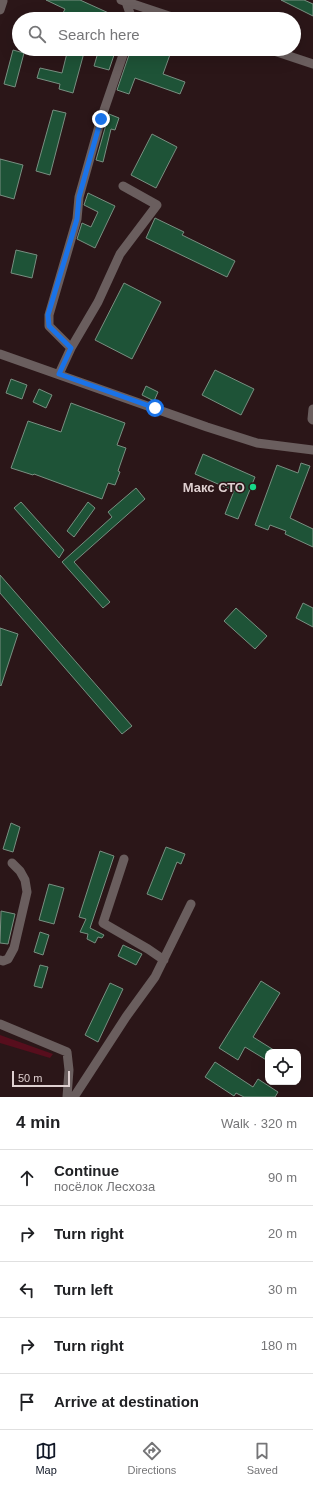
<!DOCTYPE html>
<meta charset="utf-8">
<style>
:root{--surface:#fff;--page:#f6f6f6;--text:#202124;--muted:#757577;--line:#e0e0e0;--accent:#111827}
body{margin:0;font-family:Arial,sans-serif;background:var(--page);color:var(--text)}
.controls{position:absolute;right:12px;bottom:12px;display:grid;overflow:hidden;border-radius:8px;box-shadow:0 4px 16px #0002}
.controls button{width:36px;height:36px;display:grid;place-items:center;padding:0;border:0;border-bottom:1px solid var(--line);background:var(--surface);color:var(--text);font:20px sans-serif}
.scale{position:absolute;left:12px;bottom:10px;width:58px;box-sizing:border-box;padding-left:4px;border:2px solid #dfd0d0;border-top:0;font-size:11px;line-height:14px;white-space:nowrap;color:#dfd0d0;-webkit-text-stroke:3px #2b1618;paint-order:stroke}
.stop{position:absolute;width:12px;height:12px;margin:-9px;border:3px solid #1a73e8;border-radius:50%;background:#fff}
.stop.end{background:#1a73e8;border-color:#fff;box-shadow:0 1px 4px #0008}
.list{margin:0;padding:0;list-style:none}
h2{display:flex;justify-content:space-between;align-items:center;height:52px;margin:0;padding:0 16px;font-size:17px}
h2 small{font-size:13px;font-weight:400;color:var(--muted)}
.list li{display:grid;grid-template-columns:26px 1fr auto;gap:12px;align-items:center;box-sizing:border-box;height:56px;padding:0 16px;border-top:1px solid var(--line)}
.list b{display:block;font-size:15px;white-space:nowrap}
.list p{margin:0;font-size:13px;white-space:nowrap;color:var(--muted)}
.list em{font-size:13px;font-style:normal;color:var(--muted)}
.icon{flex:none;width:22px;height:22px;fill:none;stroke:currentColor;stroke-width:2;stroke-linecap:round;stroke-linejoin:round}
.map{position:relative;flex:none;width:313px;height:1097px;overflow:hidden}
.search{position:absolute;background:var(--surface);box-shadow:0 4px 16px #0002;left:12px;right:12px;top:12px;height:44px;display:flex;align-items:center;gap:10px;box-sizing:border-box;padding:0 14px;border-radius:22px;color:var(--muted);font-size:15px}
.sheet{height:332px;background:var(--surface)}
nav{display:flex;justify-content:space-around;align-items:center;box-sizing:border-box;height:56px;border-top:1px solid var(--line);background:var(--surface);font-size:11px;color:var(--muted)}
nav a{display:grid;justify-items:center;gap:2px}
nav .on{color:var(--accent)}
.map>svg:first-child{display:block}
</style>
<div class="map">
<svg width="313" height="1097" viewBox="0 0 313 1097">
<rect width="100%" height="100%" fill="#2b1618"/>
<path fill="#570e1d" d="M0 1035 53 1054 50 1058 0 1043Z"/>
<path fill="#1e5337" stroke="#788f81" d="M46 0H80L122 19H75L63 13 65 9Z
M281 0H304L313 4V16Z
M68 49H85L73 93 59 89 60 84 37 78 40 68 62 73Z
M99 49H116L109 70 94 66Z
M131 49H172L163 74 185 82 180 94 135 78 129 94 117 90Z
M13 50 24 53 15 87 4 84Z
M53 110 66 113 50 175 36 171Z
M109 114 119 118 115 130 111 129 103 162 96 160Z
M152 134 177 147 156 188 131 175Z
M0 159 23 165 14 199 0 195Z
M88 193 115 206 95 248 77 239 82 223 91 227 98 212 84 205Z
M155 218 184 232 182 235 235 261 227 277 146 238Z
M16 250 37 255 32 278 11 273Z
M124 283 161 302 132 359 95 340Z
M215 370 254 389 241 415 202 395Z
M11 379 27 385 22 399 6 393Z
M146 386 158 392 154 401 142 395Z
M39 389 52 395 46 408 33 402Z
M71 403 125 423 117 445 126 448 118 471 120 472 115 485 108 483 102 499 34 474 33 475 11 468 28 421 61 432Z
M203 454 255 477 238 519 225 514 234 491 195 474Z
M301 463 310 466 290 518 313 529V547L285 534 286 531 270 525 268 530 255 525 277 465 298 473Z
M136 488 145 499 74 562 110 602 103 608 62 562 112 517 108 512Z
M21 502 64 550 59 558 14 508Z
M88 502 95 508 74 537 67 531Z
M0 575 132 726 122 734 0 593Z
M303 603 313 608V627L296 618Z
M236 608 267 636 255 649 224 621Z
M0 628 18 634 1 686 0 685Z
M11 823 20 827 13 852 3 849Z
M166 847 185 854 181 864 177 862 162 900 147 894Z
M100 851 114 856 90 928 104 935 102 938 98 937 95 943 87 939 88 934 80 932 86 919 79 917Z
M49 884 64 888 54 924 39 920Z
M1 911 15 914 8 944 0 943Z
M40 932 49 935 43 955 34 952Z
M123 945 142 954 136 965 118 956Z
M40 965 48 967 42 988 34 986Z
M261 981 280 993 253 1037 277 1052H268V1061L245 1047 238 1060 219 1048Z
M110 983 123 989 98 1042 85 1035Z
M215 1062 253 1087 258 1079 278 1092 275 1097H244L236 1093 234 1096 205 1077Z"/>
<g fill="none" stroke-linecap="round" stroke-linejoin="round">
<path stroke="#6a5e5e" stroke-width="9" d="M121 0 178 19
M126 2 132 19
M0 10 3 1
M268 49 313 64
M71 348 98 302 120 254 157 205 123 186
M0 354 207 427 257 443 313 450
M59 374 71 348 49 326V315L77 219 79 197 101 119 125 49
M313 409 312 419 313 420
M124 859 103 923 148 949 164 960
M0 960 3 961 8 959 14 948 27 892 25 880 20 871 12 863
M0 1024 67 1052 69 1070 67 1097
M74 1097 126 1017 155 977 191 904"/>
</g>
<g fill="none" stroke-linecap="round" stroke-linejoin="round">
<path stroke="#1a73e8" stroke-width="5" d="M101 119 79 197 77 219 48 315 49 326 71 348 59 374 155 408"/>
</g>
<circle fill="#16d989" stroke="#2b1618" stroke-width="1.5" cx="253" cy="487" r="4"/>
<g text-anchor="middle" stroke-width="3" stroke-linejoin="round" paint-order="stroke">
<g font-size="13" font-weight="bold" fill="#dfd0d0" stroke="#2b1618" text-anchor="end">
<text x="245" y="492">Макс СТО</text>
</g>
</g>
</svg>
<div class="controls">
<button><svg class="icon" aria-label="locate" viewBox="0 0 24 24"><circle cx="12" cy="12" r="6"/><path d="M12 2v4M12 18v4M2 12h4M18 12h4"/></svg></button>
</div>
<div class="scale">50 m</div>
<div class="stop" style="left:155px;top:408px"></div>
<div class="stop end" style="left:101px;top:119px"></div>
<div class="search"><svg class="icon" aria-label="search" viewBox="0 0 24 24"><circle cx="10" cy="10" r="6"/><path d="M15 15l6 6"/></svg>Search here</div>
</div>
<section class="sheet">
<h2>4 min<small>Walk · 320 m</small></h2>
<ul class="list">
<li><svg class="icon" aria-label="ahead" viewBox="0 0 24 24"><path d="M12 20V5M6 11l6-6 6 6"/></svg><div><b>Continue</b><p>посёлок Лесхоза</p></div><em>90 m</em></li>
<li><svg class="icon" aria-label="right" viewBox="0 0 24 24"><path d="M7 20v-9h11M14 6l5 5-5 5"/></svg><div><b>Turn right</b></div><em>20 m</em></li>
<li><svg class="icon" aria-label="left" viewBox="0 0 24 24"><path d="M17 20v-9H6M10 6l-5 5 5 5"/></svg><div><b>Turn left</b></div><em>30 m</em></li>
<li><svg class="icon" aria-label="right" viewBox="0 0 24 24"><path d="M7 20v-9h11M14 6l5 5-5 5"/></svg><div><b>Turn right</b></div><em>180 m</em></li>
<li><svg class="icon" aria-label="arrive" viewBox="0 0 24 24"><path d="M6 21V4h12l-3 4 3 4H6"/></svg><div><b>Arrive at destination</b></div></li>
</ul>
</section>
<nav>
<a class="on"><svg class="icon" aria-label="map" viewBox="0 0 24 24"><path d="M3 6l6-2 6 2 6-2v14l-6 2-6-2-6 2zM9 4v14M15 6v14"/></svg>Map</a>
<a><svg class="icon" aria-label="directions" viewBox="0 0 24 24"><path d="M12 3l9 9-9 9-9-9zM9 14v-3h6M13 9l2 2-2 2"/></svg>Directions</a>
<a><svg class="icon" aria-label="saved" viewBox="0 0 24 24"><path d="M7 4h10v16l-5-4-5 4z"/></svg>Saved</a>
</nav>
